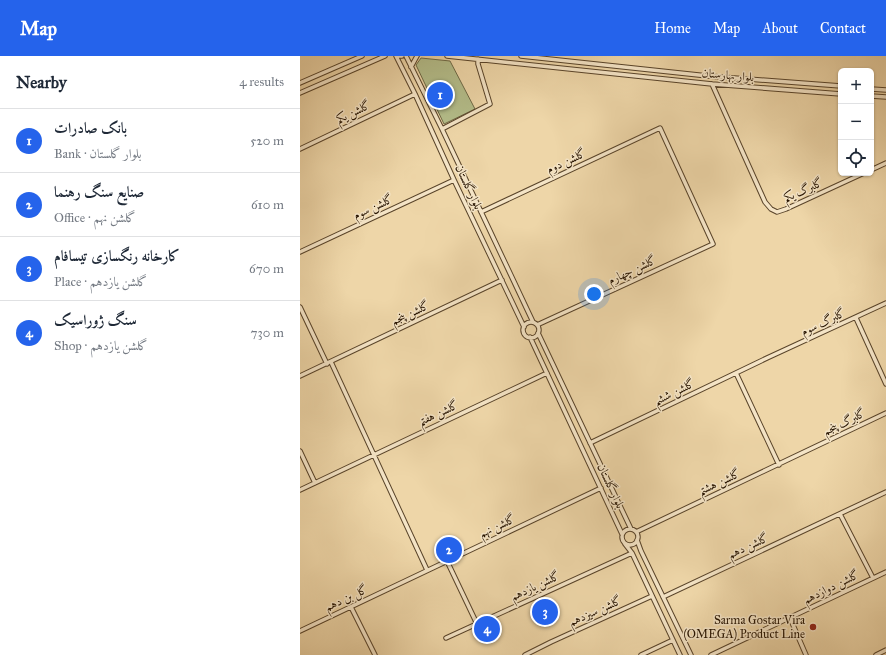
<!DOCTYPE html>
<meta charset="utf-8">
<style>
:root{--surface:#fff;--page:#f2f2f3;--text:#1f2937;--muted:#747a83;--line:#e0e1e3;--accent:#2563eb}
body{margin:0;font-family:"IM FELL Great Primer",Amiri,serif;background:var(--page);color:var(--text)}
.controls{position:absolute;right:12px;top:12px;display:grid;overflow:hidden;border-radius:6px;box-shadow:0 1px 3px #0004}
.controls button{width:36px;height:36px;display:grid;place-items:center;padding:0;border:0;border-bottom:1px solid var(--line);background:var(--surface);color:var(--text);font:20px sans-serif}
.you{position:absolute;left:294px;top:238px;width:14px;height:14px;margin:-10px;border:3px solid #fff;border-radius:50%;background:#1a73e8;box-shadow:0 0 0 6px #1a73e833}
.badge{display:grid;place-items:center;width:26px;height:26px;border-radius:50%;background:var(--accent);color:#fff;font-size:13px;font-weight:700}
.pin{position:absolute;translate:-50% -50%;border:2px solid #fff;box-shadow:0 1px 4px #0006}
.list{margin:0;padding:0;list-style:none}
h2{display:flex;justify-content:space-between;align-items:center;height:52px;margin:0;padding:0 16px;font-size:17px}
h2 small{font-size:13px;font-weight:400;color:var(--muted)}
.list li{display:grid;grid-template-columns:26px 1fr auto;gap:12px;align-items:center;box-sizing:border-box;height:64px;padding:0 16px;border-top:1px solid var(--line)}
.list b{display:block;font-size:15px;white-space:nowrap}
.list p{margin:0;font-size:13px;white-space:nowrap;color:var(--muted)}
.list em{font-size:13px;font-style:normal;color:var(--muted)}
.icon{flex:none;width:22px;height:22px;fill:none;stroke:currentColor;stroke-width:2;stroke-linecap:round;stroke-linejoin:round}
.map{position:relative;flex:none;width:586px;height:599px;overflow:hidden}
header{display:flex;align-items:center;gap:24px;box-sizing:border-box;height:56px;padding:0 20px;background:var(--accent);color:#fff}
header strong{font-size:19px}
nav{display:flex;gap:22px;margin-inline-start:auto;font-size:14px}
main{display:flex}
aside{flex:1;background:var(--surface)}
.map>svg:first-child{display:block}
</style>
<header>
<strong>Map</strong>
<nav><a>Home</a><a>Map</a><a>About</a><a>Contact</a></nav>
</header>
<main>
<aside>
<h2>Nearby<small>4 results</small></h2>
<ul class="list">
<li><span class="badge">1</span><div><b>بانک صادرات</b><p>Bank · بلوار گلستان</p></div><em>520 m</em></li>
<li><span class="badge">2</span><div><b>صنایع سنگ رهنما</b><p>Office · گلشن نهم</p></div><em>610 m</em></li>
<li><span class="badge">3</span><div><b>کارخانه رنگسازی تیسافام</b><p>Place · گلشن یازدهم</p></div><em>670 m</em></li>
<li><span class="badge">4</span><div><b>سنگ ژوراسیک</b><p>Shop · گلشن یازدهم</p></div><em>730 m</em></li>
</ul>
</aside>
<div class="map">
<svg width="586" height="599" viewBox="0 0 586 599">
<rect width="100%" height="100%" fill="#eed6a8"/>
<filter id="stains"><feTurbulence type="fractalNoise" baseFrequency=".005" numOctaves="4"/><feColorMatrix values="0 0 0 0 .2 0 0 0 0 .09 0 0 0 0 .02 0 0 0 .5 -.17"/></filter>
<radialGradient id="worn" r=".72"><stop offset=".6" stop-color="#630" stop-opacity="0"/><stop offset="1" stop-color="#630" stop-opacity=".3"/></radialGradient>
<path fill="#b4be8b" stroke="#6e6946" d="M121 2 150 5 175 53 144 68 116 9Z"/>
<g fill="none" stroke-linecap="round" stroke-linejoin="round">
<defs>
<path id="minor" d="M96 0 115 38 154 124 224 271
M98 0H102
M106 0 142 73 233 266
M147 0 412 28 541 38
M221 0 408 20 541 30
M111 11 117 0
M0 27 62 0
M412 28 465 146 471 153 477 156 486 153 564 117
M571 33 586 34
M0 37 85 0
M571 40 586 41
M142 73 190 48 178 8V3
M0 93 115 38
M571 114 586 107
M181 156 360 72 413 188 237 269
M0 196 154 124
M0 251 27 308
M556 262 586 328
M223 274a8 8 0 1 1 16 0a8 8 0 1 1-16 0Z
M238 277 331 473
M230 281 322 478
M31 306 127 514
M436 317 479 409
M0 320 202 224
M290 387 467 302 586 247
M0 395 15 427
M0 434 247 317
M540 458 573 522
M322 481a8 8 0 1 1 16 0a8 8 0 1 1-16 0Z
M336 476 586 357
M337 484 341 495 391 599
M325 488 332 497 380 599
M147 505 177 568
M363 541 586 436
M51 551 75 599
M490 562 506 599
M0 575 301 432
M146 582 332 497
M225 599 251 586 352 540
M341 599 373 584
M411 599 586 516
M576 599 586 594"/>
</defs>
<use href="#minor" stroke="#59442a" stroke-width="5.5"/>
<use href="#minor" stroke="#f4e4c6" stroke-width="3.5"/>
</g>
<circle fill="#8f2418" stroke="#f4e4c6" stroke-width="1.5" cx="513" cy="571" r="4"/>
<g text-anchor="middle" stroke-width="3" stroke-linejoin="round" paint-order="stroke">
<g font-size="12" fill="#271400" stroke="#f4e4c6">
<text transform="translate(428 19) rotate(5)" y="4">بلوار بهارستان</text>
<text transform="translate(53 56) rotate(-26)" y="4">گلشن یکم</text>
<text transform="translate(266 105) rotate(-25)" y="4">گلشن دوم</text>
<text transform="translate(169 131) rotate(65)" y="4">بلوار گلستان</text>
<text transform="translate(503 134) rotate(-24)" y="4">گلبرگ یکم</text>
<text transform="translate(73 151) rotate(-25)" y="4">گلشن سوم</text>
<text transform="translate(332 214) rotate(-25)" y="4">گلشن چهارم</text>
<text transform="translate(110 257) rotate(-25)" y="4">گلشن پنجم</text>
<text transform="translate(523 266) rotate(-25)" y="4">گلبرگ سوم</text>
<text transform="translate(374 336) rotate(-26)" y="4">گلشن ششم</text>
<text transform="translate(138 357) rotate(-25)" y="4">گلشن هفتم</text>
<text transform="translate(544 366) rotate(-26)" y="4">گلبرگ پنجم</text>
<text transform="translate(419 426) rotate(-25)" y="4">گلشن هشتم</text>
<text transform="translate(311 430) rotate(65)" y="4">بلوار گلستان</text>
<text transform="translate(197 470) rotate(-25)" y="4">گلشن نهم</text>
<text transform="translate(448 490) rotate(-25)" y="4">گلشن دهم</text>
<text transform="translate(235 530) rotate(-25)" y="4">گلشن یازدهم</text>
<text transform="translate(531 531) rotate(-26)" y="4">گلشن دوازدهم</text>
<text transform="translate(46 542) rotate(-25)" y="4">گل بن دهم</text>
<text transform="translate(295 555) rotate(-24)" y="4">گلشن سیزدهم</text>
</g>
<g font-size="12" fill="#271400" stroke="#f4e4c6" text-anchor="end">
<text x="505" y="568">Sarma Gostar Vira<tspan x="505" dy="14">(OMEGA) Product Line</tspan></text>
</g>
</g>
<rect width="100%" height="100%" filter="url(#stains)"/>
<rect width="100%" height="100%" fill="url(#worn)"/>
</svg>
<div class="controls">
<button>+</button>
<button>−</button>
<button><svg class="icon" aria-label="locate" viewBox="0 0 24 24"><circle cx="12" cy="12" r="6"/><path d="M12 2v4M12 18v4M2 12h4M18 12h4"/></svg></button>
</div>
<div class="you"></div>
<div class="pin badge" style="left:140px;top:39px">1</div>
<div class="pin badge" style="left:149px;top:494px">2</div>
<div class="pin badge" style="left:245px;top:556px">3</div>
<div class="pin badge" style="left:187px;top:573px">4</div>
</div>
</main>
